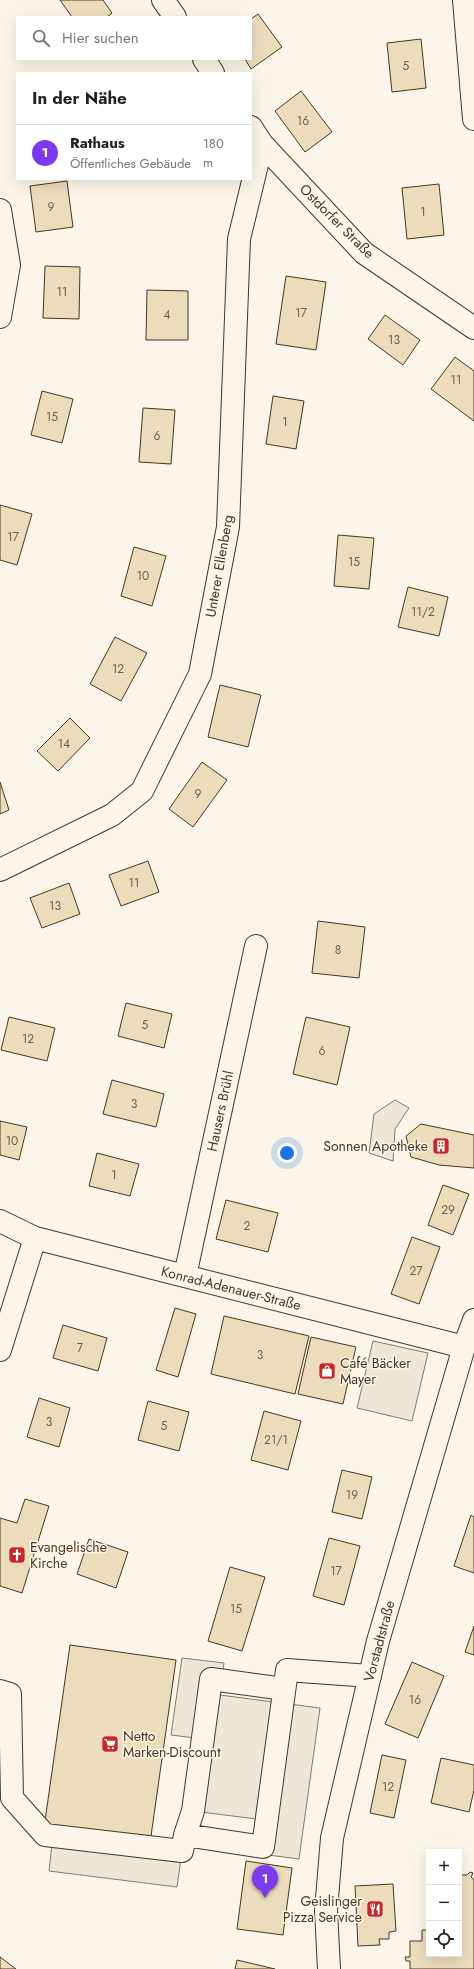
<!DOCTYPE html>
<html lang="de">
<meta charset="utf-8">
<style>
:root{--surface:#fff;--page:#f6f6f6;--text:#222;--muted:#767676;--line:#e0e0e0;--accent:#7c3aed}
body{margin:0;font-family:Jost,sans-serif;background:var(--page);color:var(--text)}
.controls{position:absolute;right:12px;bottom:12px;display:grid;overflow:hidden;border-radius:0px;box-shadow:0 4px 16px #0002}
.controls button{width:36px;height:36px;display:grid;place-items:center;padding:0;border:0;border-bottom:1px solid var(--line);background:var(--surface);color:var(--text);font:20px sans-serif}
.you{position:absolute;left:287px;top:1153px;width:14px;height:14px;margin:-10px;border:3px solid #fff;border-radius:50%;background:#1a73e8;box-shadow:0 0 0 6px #1a73e833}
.badge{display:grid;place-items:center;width:26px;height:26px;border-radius:50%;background:var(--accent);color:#fff;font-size:13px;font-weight:700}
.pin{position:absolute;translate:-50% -33px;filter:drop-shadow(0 1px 2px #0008)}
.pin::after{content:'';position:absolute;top:21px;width:14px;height:12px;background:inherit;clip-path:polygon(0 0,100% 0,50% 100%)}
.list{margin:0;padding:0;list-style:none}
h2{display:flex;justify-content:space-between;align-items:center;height:52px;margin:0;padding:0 16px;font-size:17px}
h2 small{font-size:13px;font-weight:400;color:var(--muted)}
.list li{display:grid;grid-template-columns:26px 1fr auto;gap:12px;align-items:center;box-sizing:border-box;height:56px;padding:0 16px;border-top:1px solid var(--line)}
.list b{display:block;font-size:15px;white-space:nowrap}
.list p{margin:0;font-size:13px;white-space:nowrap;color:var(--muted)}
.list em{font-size:13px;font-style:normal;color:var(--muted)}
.icon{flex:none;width:22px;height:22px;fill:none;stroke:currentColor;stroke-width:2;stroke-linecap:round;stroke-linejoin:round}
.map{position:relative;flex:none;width:474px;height:1969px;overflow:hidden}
.search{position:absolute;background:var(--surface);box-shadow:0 4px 16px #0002;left:16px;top:16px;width:236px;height:44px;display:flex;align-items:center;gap:10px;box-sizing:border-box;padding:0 14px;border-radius:0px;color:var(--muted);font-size:15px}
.panel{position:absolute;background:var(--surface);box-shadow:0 4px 16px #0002;left:16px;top:72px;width:236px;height:108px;border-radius:0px}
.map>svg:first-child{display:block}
</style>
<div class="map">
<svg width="474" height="1969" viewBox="0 0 474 1969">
<rect width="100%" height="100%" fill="#fbf6e9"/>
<path fill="#ede7d9" stroke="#887966" d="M395 1100 409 1108 395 1129 393 1161 369 1153 374 1114Z
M373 1341 428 1353 412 1421 357 1408Z
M182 1658 224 1663 220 1695 320 1708 299 1859 268 1855 272 1821 193 1811 203 1739 171 1735Z
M53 1835 182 1851 177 1887 49 1871Z"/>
<path fill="#ecdcbc" stroke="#4a3520" d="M60 0H103L112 13 107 17H72Z
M258 14 282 47 251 69 245 59H251V19Z
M421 39 426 88 392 92 387 43Z
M301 91 332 132 305 152 275 111Z
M67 181 73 227 36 232 30 186Z
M439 184 444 235 407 239 402 188Z
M45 266 80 267 79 319 43 318Z
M286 276 326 282 316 350 276 344Z
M147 290 188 291V340H146Z
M385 315 420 340 403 365 368 339Z
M455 357 474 371V421L431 389Z
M42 391 73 399 62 443 31 435Z
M273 396 304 401 296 449 266 444Z
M143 408 175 410 171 464 139 462Z
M0 505 32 514 17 565 0 560Z
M338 535 374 538 369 589 334 586Z
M134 547 166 556 152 606 121 596Z
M408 587 448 597 439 636 398 627Z
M115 637 147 653 121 701 90 684Z
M220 685 261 695 248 747 208 737Z
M70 718 90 738 58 771 37 751Z
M202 762 227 780 193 827 169 809Z
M0 782 9 810 0 814Z
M148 861 159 892 121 906 109 875Z
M69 883 80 914 42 928 30 898Z
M318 921 365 927 359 978 312 973Z
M126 1003 172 1014 164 1048 118 1036Z
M9 1017 55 1028 47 1061 1 1050Z
M306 1017 350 1027 337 1085 293 1074Z
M112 1080 164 1094 156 1127 103 1114Z
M0 1121 27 1127 19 1160 0 1155Z
M421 1124 474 1135V1168L439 1165 411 1157 406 1136Z
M97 1153 139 1164 130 1196 89 1186Z
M443 1185 469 1194 453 1235 428 1225Z
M226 1200 278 1213 268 1252 216 1239Z
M412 1237 440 1247 419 1304 391 1294Z
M175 1308 196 1314 178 1377 156 1370Z
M224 1316 309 1336 295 1394 211 1374Z
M63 1325 107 1338 98 1371 53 1358Z
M311 1337 356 1347 343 1404 298 1394Z
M39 1398 70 1408 59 1447 27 1437Z
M148 1401 189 1412 179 1451 138 1440Z
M264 1411 301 1421 288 1470 251 1460Z
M342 1470 372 1477 362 1519 332 1512Z
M25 1499 49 1506 22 1593 0 1586V1518L17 1523Z
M471 1515 474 1517V1573L454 1566Z
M329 1538 360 1546 344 1605 313 1596Z
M89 1539 128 1552 116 1588 77 1574Z
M230 1567 265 1577 242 1651 208 1641Z
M474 1626V1655L465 1652Z
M70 1645 176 1660 150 1843 44 1828Z
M412 1662 444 1676 418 1738 385 1724Z
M382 1755 406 1760 394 1818 370 1813Z
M441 1758 474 1765V1790L469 1812 431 1803Z
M246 1861 292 1868 283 1935 237 1929Z
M470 1872 473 1873 471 1877 474 1880V1969H410V1961H406L405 1957H410V1941H422V1930H429V1954H459V1875H467Z
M393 1884 396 1931 389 1932V1939H379L380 1945 358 1946 355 1886Z
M0 1957 16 1969H0Z
M237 1960 275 1969H235Z"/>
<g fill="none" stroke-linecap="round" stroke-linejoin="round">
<defs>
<path id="minor" d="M163 0 175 17
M464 0 474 119
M204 59 213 73
M251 127 262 144 364 253 474 328
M0 210 9 265 0 317
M0 870 112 815 142 791 200 674 228 527 239 239 262 144
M0 1221 35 1238 464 1347
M185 1276 256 946
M0 1350 35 1238
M0 1691 10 1694 12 1798 45 1835 182 1851 185 1835 263 1847 287 1670 370 1676
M185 1835 193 1811 211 1679 284 1689"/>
<path id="major" d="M329 1969 326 1910 332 1838 378 1641 464 1347 474 1320"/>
</defs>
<use href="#minor" stroke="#4a3520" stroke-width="24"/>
<use href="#major" stroke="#4a3520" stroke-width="24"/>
<use href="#minor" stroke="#fbf6e9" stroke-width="22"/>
<use href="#major" stroke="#fbf6e9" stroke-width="22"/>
</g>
<defs>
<symbol id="building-square" viewBox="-11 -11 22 22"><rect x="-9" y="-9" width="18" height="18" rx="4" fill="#c62828" stroke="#fbf6e9"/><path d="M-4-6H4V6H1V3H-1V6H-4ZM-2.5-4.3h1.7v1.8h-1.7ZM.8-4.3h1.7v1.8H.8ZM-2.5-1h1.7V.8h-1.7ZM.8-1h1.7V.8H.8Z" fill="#fff"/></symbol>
<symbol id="shop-square" viewBox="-11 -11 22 22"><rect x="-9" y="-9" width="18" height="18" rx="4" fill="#c62828" stroke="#fbf6e9"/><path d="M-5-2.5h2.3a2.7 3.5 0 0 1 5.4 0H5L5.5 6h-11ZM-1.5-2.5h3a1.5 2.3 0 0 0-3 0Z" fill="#fff"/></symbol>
<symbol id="church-square" viewBox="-11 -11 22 22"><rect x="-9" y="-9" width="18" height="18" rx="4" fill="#c62828" stroke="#fbf6e9"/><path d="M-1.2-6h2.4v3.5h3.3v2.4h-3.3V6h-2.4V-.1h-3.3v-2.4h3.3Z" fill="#fff"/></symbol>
<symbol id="supermarket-square" viewBox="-11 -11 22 22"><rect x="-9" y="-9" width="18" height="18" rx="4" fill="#c62828" stroke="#fbf6e9"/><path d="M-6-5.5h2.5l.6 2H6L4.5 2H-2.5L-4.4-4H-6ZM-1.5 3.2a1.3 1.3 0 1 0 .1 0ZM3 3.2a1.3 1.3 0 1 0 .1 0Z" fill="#fff"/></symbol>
<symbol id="restaurant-square" viewBox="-11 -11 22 22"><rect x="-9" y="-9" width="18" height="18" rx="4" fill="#c62828" stroke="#fbf6e9"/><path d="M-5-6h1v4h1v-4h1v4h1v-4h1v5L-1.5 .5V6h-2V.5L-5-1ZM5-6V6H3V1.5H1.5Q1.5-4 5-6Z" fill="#fff"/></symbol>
</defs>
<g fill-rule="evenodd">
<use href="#building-square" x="431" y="1136" width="20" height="20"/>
<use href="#shop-square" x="317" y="1361" width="20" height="20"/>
<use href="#church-square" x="7" y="1545" width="20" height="20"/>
<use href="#supermarket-square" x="100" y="1734" width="20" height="20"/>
<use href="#restaurant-square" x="365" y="1899" width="20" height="20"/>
</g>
<g text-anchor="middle" stroke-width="3" stroke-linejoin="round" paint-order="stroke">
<g font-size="12" fill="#725f47">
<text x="406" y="70">5</text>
<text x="303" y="125">16</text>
<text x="51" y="211">9</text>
<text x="423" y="216">1</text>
<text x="62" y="296">11</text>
<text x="301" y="317">17</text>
<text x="167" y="319">4</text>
<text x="394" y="344">13</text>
<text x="456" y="384">11</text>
<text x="52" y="421">15</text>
<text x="285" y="426">1</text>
<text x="157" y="440">6</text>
<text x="13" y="541">17</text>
<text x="354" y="566">15</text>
<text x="143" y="580">10</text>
<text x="423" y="616">11/2</text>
<text x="118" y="673">12</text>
<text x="64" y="748">14</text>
<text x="198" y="798">9</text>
<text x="134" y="887">11</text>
<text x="55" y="910">13</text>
<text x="338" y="954">8</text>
<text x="145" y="1029">5</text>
<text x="28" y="1043">12</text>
<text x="322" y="1055">6</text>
<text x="134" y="1108">3</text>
<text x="12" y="1145">10</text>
<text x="114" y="1179">1</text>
<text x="448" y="1214">29</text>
<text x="247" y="1230">2</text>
<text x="416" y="1275">27</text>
<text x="80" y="1352">7</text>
<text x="260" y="1359">3</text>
<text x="49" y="1426">3</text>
<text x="164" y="1430">5</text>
<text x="276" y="1444">21/1</text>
<text x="352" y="1499">19</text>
<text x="336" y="1575">17</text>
<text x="236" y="1613">15</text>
<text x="415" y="1704">16</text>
<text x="388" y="1791">12</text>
</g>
<g font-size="14" fill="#4a3520" stroke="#fbf6e9">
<text transform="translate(337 221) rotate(45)" y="5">Ostdorfer Straße</text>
<text transform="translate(219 566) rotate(-80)" y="5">Unterer Ellenberg</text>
<text transform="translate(220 1111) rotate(-78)" y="5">Hausers Brühl</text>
<text transform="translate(231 1288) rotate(14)" y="5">Konrad-Adenauer-Straße</text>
<text transform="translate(379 1641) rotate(-75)" y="5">Vorstadtstraße</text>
</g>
<g font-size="14" fill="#4a3520" stroke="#fbf6e9" text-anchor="start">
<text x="428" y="1151" text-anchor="end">Sonnen Apotheke</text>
<text x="340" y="1368">Café Bäcker<tspan x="340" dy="16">Mayer</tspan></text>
<text x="30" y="1552">Evangelische<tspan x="30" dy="16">Kirche</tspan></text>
<text x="123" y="1741">Netto<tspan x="123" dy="16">Marken-Discount</tspan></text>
<text x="362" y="1906" text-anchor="end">Geislinger<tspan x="362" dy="16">Pizza Service</tspan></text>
</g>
</g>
</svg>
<div class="controls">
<button>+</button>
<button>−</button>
<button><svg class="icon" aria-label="locate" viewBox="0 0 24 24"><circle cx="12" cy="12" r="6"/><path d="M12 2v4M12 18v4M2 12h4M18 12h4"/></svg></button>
</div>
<div class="you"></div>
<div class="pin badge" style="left:265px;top:1898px">1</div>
<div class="search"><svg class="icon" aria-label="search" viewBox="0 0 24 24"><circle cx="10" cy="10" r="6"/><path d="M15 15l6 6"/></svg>Hier suchen</div>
<section class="panel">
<h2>In der Nähe<small></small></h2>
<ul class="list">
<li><span class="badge">1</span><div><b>Rathaus</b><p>Öffentliches Gebäude</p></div><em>180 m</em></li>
</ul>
</section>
</div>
